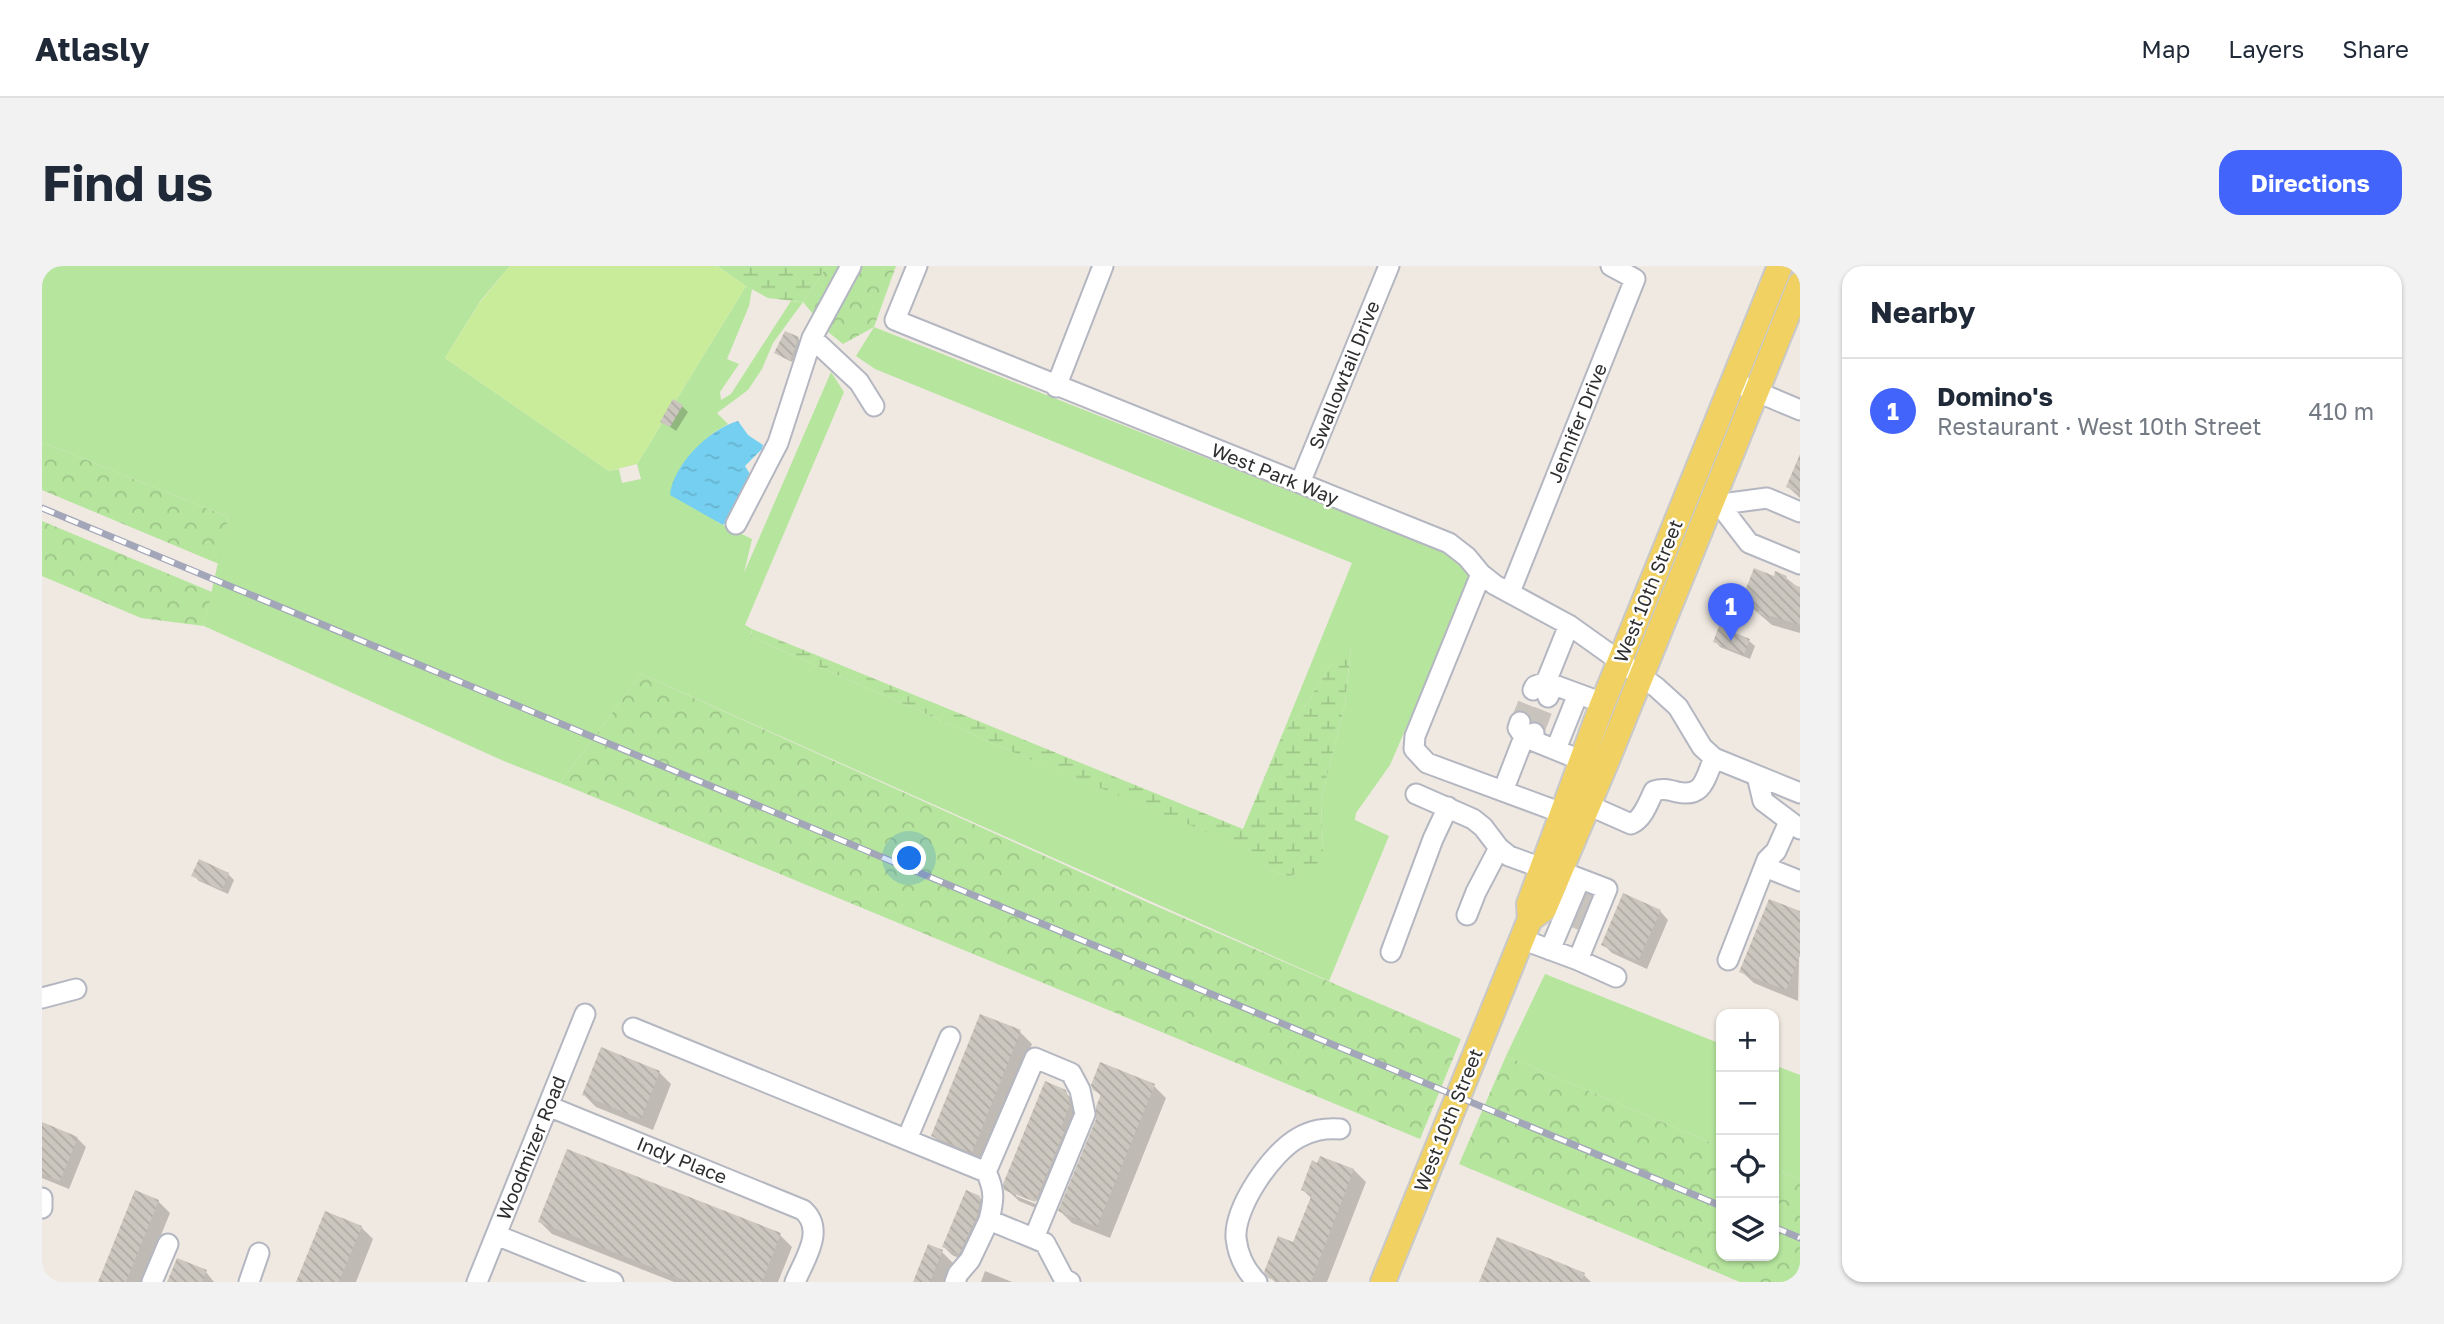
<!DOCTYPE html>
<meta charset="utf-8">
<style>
:root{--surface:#fff;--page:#f2f2f3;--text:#1f2937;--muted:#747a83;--line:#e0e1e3;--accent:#4264fb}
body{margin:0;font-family:"Golos Text",sans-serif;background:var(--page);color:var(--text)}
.controls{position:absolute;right:21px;bottom:21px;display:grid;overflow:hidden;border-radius:14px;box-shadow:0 2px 5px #0004}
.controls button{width:63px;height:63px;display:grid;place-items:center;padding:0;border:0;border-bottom:2px solid var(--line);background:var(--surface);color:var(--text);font:35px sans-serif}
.you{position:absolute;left:868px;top:593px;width:24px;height:24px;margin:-18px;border:5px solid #fff;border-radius:50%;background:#1a73e8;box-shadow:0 0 0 10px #1a73e833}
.badge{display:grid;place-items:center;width:46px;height:46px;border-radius:50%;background:var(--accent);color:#fff;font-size:23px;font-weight:700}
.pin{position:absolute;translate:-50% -58px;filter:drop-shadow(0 2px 4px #0008)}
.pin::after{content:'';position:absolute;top:37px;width:24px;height:21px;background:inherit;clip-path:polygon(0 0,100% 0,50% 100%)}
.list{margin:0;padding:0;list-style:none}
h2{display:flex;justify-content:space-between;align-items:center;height:91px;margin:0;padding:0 28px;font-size:30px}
h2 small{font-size:23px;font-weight:400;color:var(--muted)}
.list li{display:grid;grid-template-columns:46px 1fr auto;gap:21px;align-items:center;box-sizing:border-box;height:105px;padding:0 28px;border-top:2px solid var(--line)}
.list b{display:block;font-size:26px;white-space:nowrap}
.list p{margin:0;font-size:23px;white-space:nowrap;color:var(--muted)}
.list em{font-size:23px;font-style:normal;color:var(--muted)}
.icon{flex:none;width:38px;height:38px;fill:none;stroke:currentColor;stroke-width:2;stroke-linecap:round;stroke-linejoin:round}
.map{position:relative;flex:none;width:1758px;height:1016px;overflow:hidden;border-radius:21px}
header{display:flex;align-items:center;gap:42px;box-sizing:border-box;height:98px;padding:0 35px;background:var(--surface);border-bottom:2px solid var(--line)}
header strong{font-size:33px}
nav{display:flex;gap:38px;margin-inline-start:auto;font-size:24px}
.intro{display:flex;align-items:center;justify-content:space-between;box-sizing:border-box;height:168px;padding:0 42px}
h1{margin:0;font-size:49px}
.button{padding:18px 32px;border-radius:21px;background:var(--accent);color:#fff;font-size:24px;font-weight:700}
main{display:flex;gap:42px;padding:0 42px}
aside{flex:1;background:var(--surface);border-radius:21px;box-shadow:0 2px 5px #0004}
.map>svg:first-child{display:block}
</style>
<header>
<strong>Atlasly</strong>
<nav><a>Map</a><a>Layers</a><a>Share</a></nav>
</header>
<div class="intro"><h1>Find us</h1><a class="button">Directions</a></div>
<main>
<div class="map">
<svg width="1758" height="1016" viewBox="0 0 1758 1016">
<defs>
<pattern id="forest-crowns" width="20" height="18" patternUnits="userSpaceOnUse" patternTransform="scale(1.75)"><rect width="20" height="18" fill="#b6e59e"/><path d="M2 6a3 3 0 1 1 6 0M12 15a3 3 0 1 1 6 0" fill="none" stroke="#9dc588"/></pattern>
<pattern id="wetland-marsh" width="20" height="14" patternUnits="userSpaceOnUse" patternTransform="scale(1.75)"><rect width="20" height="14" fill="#b6e59e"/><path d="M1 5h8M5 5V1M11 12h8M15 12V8" fill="none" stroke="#9dc588"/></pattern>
<pattern id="water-ripples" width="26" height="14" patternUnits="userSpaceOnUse" patternTransform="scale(1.75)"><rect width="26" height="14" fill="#75cff0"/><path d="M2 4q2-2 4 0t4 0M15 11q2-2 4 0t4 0" fill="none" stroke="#66b2ce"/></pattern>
<pattern id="building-back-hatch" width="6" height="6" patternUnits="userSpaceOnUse" patternTransform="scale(1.75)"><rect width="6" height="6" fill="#cbc7bf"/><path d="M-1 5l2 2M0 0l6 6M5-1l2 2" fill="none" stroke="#afaba4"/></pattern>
</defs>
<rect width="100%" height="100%" fill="#efe9e1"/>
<path fill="#b6e59e" d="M0 0H468L439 34 403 92 567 205 577 203 580 217 599 213 595 198 704 20 710 23 707 40 685 93 697 98 678 126 679 134 689 128 749 35 761 36 731 77 720 103 706 124 675 147 686 158 671 167 660 178 675 256 710 273 702 307 789 106 802 126 703 359 710 363 709 371 962 482 1216 587 1228 604 1247 611 1261 604 1281 584 1279 534 1303 438 1309 383 1287 401 1266 436 1240 469 1310 297 833 103 814 90 832 61 1402 286 1428 307 1427 316 1348 499 1314 547 1313 554 1347 570 1287 715 599 408 518 517 464 496 162 360 186 251 0 176Z
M1503 708 1679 778V881L1464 790Z
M1732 799 1758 809V914L1732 903Z"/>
<path fill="url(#forest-crowns)" d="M785 0H854L832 61 801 78 785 65 761 36Z
M0 176 186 251 177 298 0 224Z
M0 255 170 326 162 360 99 352 0 310Z
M599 408 1107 637 1419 773 1378 873 518 517Z
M1464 790 1679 881V990H1732V903L1758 914V1016H1698L1417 898Z"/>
<path fill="url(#wetland-marsh)" d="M675 0H785L761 36 726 32 704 20Z
M710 363 1201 563 1240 469 1266 436 1287 401 1309 382 1303 438 1279 534 1281 584 1276 597 1247 611 1228 604 1215 587 971 486 709 371Z"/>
<path fill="#c9ec9a" d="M468 0H675L704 20 595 198 567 205 403 92 438 36Z"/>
<path fill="url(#water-ripples)" d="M696 155 706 169 721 179 720 183 703 200 708 208 704 224C695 229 692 237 693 246L681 259 628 229C631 199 667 163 696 155Z"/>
<path fill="#0003" fill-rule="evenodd" d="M756 73 759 75 750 96 734 87Z
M640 140 646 146 634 165 620 155Z
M1758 192V232L1746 221Z
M1734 308 1744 312 1758 323V367L1730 359 1701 334 1733 312Z
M1673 375H1707L1713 380 1708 393 1678 381Z
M186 608 192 614 186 628 157 615 152 610Z
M1728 635 1758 647 1756 735 1712 717 1699 705Z
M1618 645 1626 654 1605 703 1570 687 1561 678Z
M978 766 990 778 942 898 903 882 891 870Z
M617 806 629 818 611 864 554 841 542 829Z
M1112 820 1124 832 1068 972 1030 957 1018 945 1056 853 1060 831 1052 823Z
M1023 826 1036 839 1006 947 977 935 964 923ZM974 926 1002 938 1001 941 974 930Z
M0 862 35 872 44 881 27 923 0 912Z
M1279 892 1312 904 1324 916 1285 1016H1233L1228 1011 1252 978 1270 933 1261 924Z
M937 931 947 941 926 996 910 989 902 981Z
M116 935 128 947 100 1016H58Z
M498 956 738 969 750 981 736 1016H632L510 968Z
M319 961 331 973 314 1016H256Z
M900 986 912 998 904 1016H873Z
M943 1005 970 1016H939Z
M164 1006 172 1016H127Z
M1542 1009 1549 1016H1439Z"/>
<path fill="url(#building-back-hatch)" d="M743 65 757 71 748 95 732 87Z
M631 133 641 139 628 161 618 156Z
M1758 188V227L1744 221Z
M1712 302 1732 310 1733 305 1745 310 1743 315 1758 321V359L1729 350 1728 352 1716 347 1718 342 1699 335Z
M1677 360 1708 373 1702 389 1671 376Z
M157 593 187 607 180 624 149 610Z
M1581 627 1619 644 1596 695 1559 679Z
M1727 633 1758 645V690L1744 724 1697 706Z
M938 748 979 764 930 887 889 870Z
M559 781 618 805 599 853 540 829Z
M1058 796 1113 818 1055 961 1016 945 1054 853V841L1059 828 1051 824 1049 819Z
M1003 815 1024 824 1028 838 1019 862 1023 864 993 936 962 924 961 918Z
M0 856 36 871 18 915 0 908Z
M525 883 739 967 720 1016H647L496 956Z
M1278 890 1312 903 1269 1016H1237L1226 1012 1222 1006 1236 970 1251 976 1270 928 1259 924 1270 894 1275 897Z
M93 924 117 934 84 1016H56Z
M924 924 938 930V934L935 950 917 988 900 981Z
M283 945 320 960 297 1016H254Z
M1455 971 1543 1007 1539 1016H1437Z
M886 978 901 984 888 1016H871Z
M135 992 165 1004 160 1016H125Z"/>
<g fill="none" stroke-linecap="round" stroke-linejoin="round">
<path stroke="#c8c4bd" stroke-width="19" stroke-dasharray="19 10" stroke-linecap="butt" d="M1478 456 1491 424
M1494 462 1506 431
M1537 634 1550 639
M1530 651 1542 656"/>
<defs>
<path id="minor" d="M875 0 853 54 1407 277 1425 291 1439 308 1453 319 1527 359 1614 421 1636 441 1660 481 1672 492 1758 527
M770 72 817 116 832 140
M1701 120 1758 144
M1014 121 1061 0
M1258 217 1347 0
M1670 235 1680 238 1725 232 1758 246
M1677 238 1707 277 1758 298
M694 258 736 177 770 72 809 0
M1439 308 1373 470 1372 483 1385 497 1520 547
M1468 326 1593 13 1569 0
M1527 359 1504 416 1561 437
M1491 424 1493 420 1504 416 1509 425 1506 431
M1478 456 1476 462 1482 471 1551 499
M1514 483 1536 428
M1715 510 1721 535 1758 563
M1461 525 1482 471 1492 467
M1374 528 1431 553 1441 561 1457 582 1467 590 1500 602 1518 605 1565 623 1536 694 1479 673
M1546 539 1589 558C1601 553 1606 537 1612 525 1621 522 1627 524 1635 526 1662 532 1663 512 1672 492
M1723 601 1758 615
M1425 649 1434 626 1457 582
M1508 684 1538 613
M1349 686 1391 573 1406 541
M1536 694 1574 711
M1686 694 1725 594 1734 585 1747 556
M0 732 34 723
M591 762 944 906 993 792 1029 807 1038 824 1043 848 992 972
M506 840 761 944C784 964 762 994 753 1016
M865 873 908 771
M944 906C953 924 952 934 947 954
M0 932V942
M454 969 571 1016
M110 1016 126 978
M207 1016 217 987
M435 1016 543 748
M913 1016 916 1008 928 994 947 954 1003 977 1022 1013 1028 1016
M1215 1016C1203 1004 1196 990 1194 972 1192 942 1229 887 1256 872 1270 864 1282 862 1298 863"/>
<path id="major" d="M1491 651 1502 643 1564 497 1758 18
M1341 1016 1488 653 1487 638 1560 439 1738 0"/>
</defs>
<use href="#minor" stroke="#b4b7c1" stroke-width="23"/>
<use href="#major" stroke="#c9c9c9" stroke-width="28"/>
<use href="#minor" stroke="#fff" stroke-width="19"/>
<use href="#major" stroke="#f2d163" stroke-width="24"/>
<defs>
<path id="rail" d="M0 242 1679 940
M1732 961 1758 972"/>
</defs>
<use href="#rail" stroke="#a3a6b8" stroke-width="7"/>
<use href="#rail" stroke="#fff" stroke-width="4.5" stroke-dasharray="13" stroke-linecap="butt"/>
</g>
<g text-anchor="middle" stroke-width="5" stroke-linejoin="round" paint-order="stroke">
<g font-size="19" fill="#2e2e2e" stroke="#fff">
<text transform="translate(1302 109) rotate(-68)" y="7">Swallowtail Drive</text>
<text transform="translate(1535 157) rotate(-68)" y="7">Jennifer Drive</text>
<text transform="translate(1233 208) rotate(22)" y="7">West Park Way</text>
<text transform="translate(1606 325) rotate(-68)" y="7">West 10th Street</text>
<text transform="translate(1406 854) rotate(-68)" y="7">West 10th Street</text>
<text transform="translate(489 882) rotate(-68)" y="7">Woodmizer Road</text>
<text transform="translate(640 894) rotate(22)" y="7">Indy Place</text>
</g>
</g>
</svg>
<div class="controls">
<button>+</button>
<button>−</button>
<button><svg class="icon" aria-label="locate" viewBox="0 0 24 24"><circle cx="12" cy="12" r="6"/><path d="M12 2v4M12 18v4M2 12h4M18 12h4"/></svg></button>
<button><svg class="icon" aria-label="layers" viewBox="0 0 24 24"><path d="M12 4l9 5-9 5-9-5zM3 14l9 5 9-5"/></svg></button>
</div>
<div class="you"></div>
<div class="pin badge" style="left:1689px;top:375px">1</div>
</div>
<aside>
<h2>Nearby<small></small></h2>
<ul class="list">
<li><span class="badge">1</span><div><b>Domino's</b><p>Restaurant · West 10th Street</p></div><em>410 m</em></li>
</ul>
</aside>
</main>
